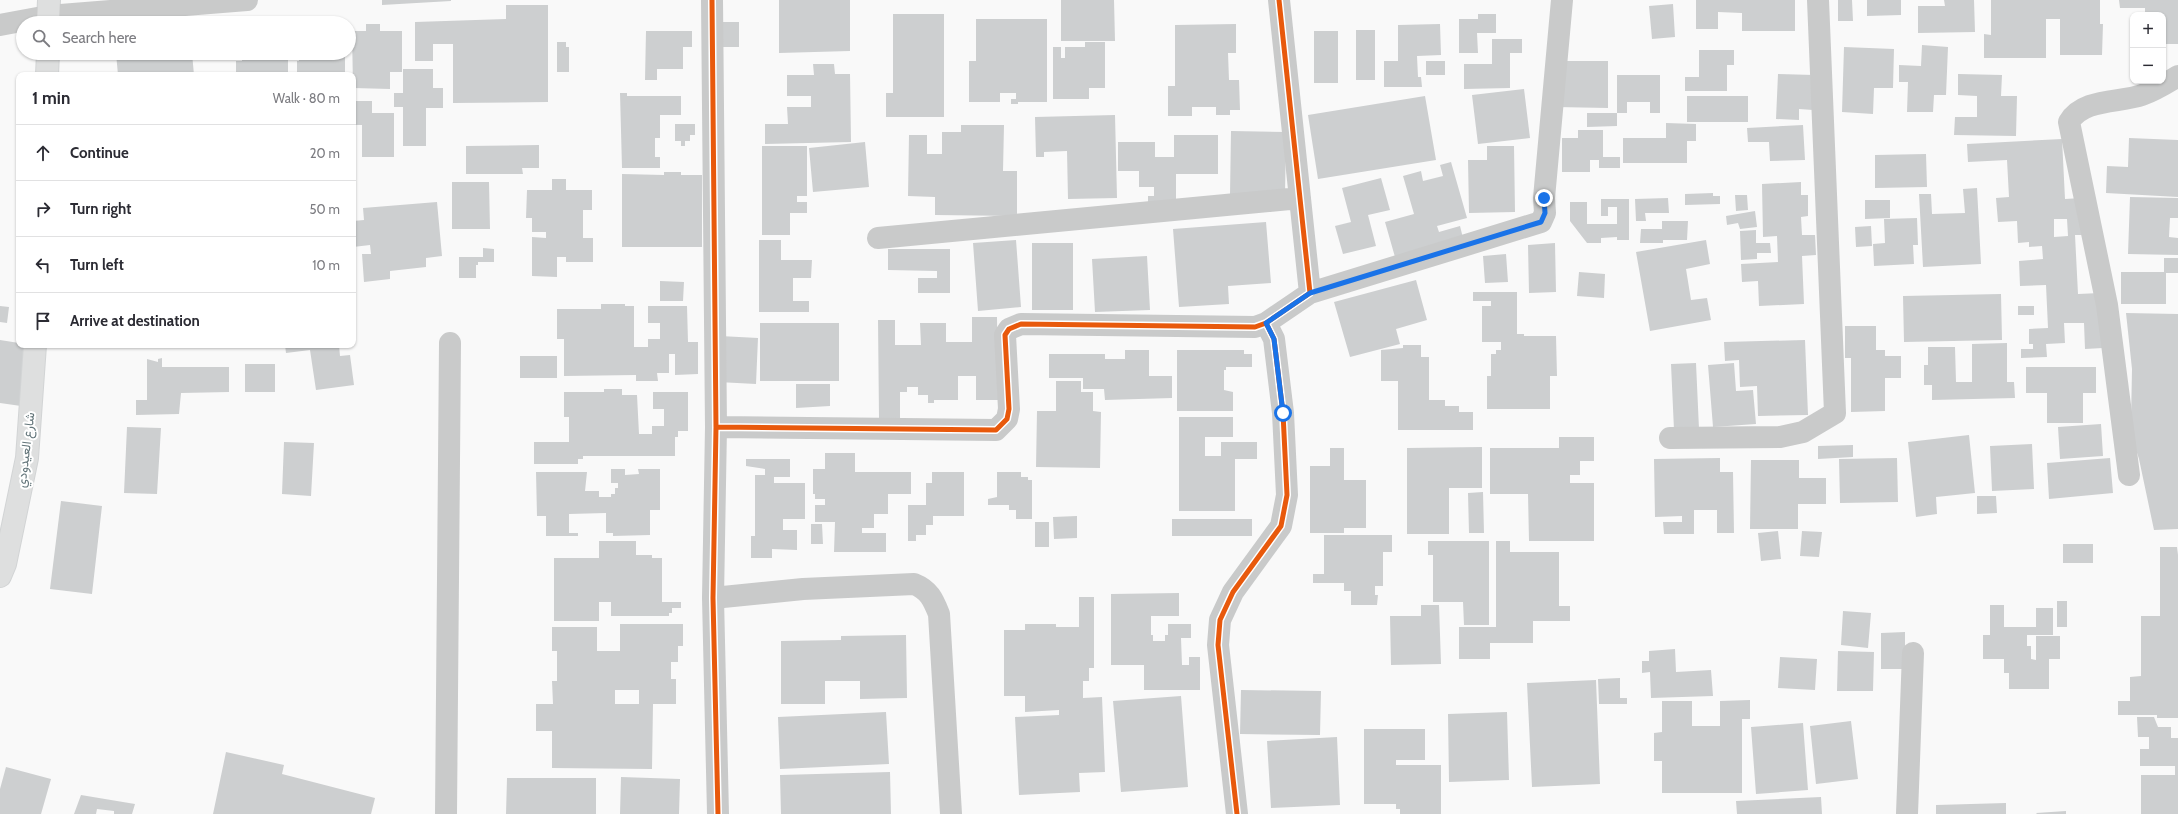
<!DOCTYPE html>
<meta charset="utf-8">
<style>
:root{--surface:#fff;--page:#f2f2f3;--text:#2b2b33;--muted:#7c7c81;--line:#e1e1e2}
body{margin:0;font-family:Cabin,Vazirmatn,sans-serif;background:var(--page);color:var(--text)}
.controls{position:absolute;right:12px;top:12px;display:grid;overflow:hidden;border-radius:8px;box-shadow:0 1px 3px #0004}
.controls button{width:36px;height:36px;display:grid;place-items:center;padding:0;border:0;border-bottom:1px solid var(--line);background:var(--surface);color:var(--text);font:20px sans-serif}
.stop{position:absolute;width:12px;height:12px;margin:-9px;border:3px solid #1a73e8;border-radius:50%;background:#fff}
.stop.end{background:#1a73e8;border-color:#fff;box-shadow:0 1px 4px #0008}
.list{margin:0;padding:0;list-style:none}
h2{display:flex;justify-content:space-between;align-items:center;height:52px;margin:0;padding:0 16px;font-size:17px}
h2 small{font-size:13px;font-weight:400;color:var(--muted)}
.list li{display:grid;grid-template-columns:26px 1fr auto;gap:12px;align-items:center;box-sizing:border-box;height:56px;padding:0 16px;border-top:1px solid var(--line)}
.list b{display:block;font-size:15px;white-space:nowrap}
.list em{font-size:13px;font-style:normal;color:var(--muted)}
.icon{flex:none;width:22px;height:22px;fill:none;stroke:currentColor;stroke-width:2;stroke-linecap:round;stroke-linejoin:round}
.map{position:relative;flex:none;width:2178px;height:814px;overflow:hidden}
.search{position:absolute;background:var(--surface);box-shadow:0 1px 3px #0004;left:16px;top:16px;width:340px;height:44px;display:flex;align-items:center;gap:10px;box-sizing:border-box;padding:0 14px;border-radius:22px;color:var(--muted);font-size:15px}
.panel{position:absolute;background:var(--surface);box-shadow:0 1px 3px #0004;left:16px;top:72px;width:340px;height:276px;border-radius:8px}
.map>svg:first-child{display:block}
</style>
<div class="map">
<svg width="2178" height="814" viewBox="0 0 2178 814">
<rect width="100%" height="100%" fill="#f9f9f9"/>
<path fill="#cdcfd0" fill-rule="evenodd" d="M382 0H451V1L382 5Z
M779 0H850V51L779 53Z
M1061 0H1114L1115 41H1061Z
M1696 0H1795V31H1742V13L1718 12V29H1696Z
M1838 0H1852L1853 21H1838Z
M1867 0H1901V15L1867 16Z
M1944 0H1974L1975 32 1918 33V6H1945Z
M1991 0H2100V24H2103L2102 55H2060V19H2046V58H1984V34L1991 35Z
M2119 0H2178V44H2163V15H2145V8H2120Z
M1673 4 1675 37 1652 39 1649 6Z
M506 5H548V102L453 103V44H433V61H415V22L506 19Z
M893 14H944V117H886V93H893Z
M1478 14H1496V33H1477L1478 53H1459V19H1478Z
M976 19H1047V102H1018V104H1011V99H1016V93H1000V102H969V61H976Z
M720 22H739V47H720Z
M366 24H380V31H402V72H390V89L353 88 352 31H366Z
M1236 24V53H1228L1229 80H1239L1240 110H1230V115H1216V107H1192V116H1168V86H1175V25Z
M1440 24 1441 55 1417 56 1418 77H1421L1422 87H1384V61H1398V25Z
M1356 30H1375V80H1356Z
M646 31H692V47H683V69H657V80H645Z
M1314 31H1338V83H1314Z
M1492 39H1522V53H1510V88L1464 89V64H1492Z
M557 42H566V47H569V72H557Z
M1085 42H1105V88H1089V99H1053V47H1061V58H1065V47H1085Z
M1922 45 1948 47 1946 95H1934L1933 112H1907L1908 82H1899V65L1921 66Z
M1844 47 1894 49 1893 88H1874L1873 114 1842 112Z
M1699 50H1734V65H1727V91H1685V77H1699Z
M116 53H192L194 75H118Z
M242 53H288V75H236V61H242Z
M299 53H345V75H297V61H299Z
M1426 61H1445V75H1426Z
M1557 61H1608V108L1556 107Z
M813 64H834L835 74H850L851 142 765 144V124H788L787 107H811V96H787V75H814Z
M403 69H433V88H443V108H426V146H403V107H394V93H403Z
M1778 74 1814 75 1813 110 1799 109V120L1776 119Z
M1958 74 2002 75 2001 96H2017L2016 136 1954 135 1955 117H1977V96L1958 95Z
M1617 75H1660V113H1650V102H1627V113H1617Z
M1524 89 1530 138 1478 144 1472 95Z
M620 93H627V96H681V115H660V138H655V157H660V168H622Z
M1425 96 1436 160 1318 179 1308 115Z
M1687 96H1748V122H1687Z
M353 101H372V113H394V157H362V125H353Z
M1587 113H1617V126L1587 127Z
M1115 115 1117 198 1068 199 1067 151 1044 152V157H1036L1035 117Z
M1666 123 1696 124V141H1687V163H1623V138H1666Z
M675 124H695V135H690V141H685V146H681V141H675Z
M961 125H1004L1003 171H1017V216L935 215V197L908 196 909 135H927V154H942V132H961Z
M1803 125 1805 160 1770 161 1769 142H1748L1747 128Z
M1578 130H1603V157H1620V168H1599V160H1590V172H1562V138H1578Z
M1231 131 1286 132 1285 196 1230 195Z
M1174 135H1218V174H1176V203H1148V196H1154V187H1139V171H1118V142H1155V157H1174Z
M2129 138 2178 140V197L2106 193 2107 166 2128 167Z
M2062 139 2065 199 2081 198 2083 235H2075L2078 294 2100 293 2103 348 2085 349 2084 323H2064L2065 343 2046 344 2047 357 2021 358V349H2033V344H2029V329L2048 328 2046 285 2020 286 2019 261 2043 259 2042 246 2029 247V242L2018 243 2017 221 1998 222 1996 198 2009 197 2007 160 1968 162 1967 144ZM2054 219H2067L2068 236 2054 237Z
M865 142 869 187 813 192 809 148Z
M539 145V168H522L523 174H466V146Z
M762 146H807V196H797V202H807V213H790V235H762Z
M1487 146H1514L1515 212 1469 213 1468 160H1487Z
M1926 154 1927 187 1875 188V155Z
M1451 162 1467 218 1437 226 1439 232 1460 226 1465 246 1397 264 1385 222 1414 214 1403 176 1421 171 1423 181 1443 176 1440 165Z
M664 172H681V175H702V247H622V174L664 175Z
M1381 178 1390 210 1368 215 1376 246 1343 254 1335 226 1351 222 1342 188Z
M552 179H566V190H592V210H583V238H593V262H566V257H557V277L532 276V237L546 238V232H532V218H526L527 190H552Z
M452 182H489L490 229H452Z
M1801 182V195H1808V216L1801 217 1802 235H1815L1816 255 1802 256 1804 304 1759 306 1758 281 1742 282 1741 264 1778 262 1777 236 1763 237 1762 184Z
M1977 188 1981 264 1923 267 1919 194H1931L1932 214 1965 213 1963 189Z
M1713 193V196H1720V204L1685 205V194Z
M1735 195H1747L1748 210 1736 211Z
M2130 197 2178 198V218H2170L2169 237 2178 238V255L2128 254Z
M1668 198 1669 213H1645L1646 221H1636L1635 199Z
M1601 199H1629V240H1617V237L1601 238V243H1587L1570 221V202H1587V224H1617V207H1608V216H1601Z
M1865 200H1890V218L1865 219Z
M437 202 442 256 426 258V267L390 271V279L364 282 362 254H371L370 245 353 247V221L364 220 363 208Z
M1755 211 1757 227 1740 229 1738 223 1727 225 1726 216Z
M1917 218 1918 245H1913L1914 264 1874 266 1873 244 1885 243 1884 219Z
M1662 221H1688L1687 240H1663V243H1640L1641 229H1662Z
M1266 222 1271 283 1228 286 1229 304 1179 307 1173 229Z
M1871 226 1872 246 1856 247 1855 227Z
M1756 230V243H1770L1771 253H1757V259L1741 260 1740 231Z
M759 240H781V260H812L811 278H793V301H809V312H759Z
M1016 240 1021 307 978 311 973 243Z
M1706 240 1710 264 1686 269 1691 300 1707 298 1711 320 1650 331 1636 252Z
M1032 243H1073V310H1032Z
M1555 243 1556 292 1529 293 1528 245Z
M483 248 494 249V262H478V265H476V278H459V257H483Z
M888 249H950V293H918V278H937V271L888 270Z
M1506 254 1508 282 1485 283 1483 256Z
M1147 256 1150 310 1095 312 1092 259Z
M2164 258H2178V273H2166V304H2121V272H2164Z
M1579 272 1605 274 1604 298 1577 296Z
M1416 280 1427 320 1396 329 1400 344 1350 357 1334 302Z
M660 281 684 282 683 301H660Z
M1473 292H1517V334H1524V336H1556L1557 376H1550V409H1487V376H1491V354H1496V350H1501V342H1482V306H1491V301H1473Z
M2001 294 2002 340 1904 342 1903 296Z
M601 304H625V306H634V347H648V339H660V323H648V306H687L688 342H698V374L675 375V354H669V373H657L658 381H636V375L564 376V339H557V309H601Z
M0 306 9 307 7 323 0 322Z
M2018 306H2034V315H2018Z
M2126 313 2178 314V529L2154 530 2139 459 2127 422 2131 421 2132 369Z
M972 317H997L998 400H976V376H958V400H934V403H928V395H918V387H907V392H900V418H879L878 320H895V345H921L920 323H946V342H972Z
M760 323H839V381H760Z
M1845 326H1876V350H1885V356H1901V378H1885V411L1851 412V358H1845Z
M720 336 758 338 756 384 718 382Z
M0 340 19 343V345H30L21 406 0 403Z
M1805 340 1808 415 1758 416 1757 386 1740 387 1739 360 1725 361 1724 342Z
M2007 343V382H2014L2015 398 1932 400V385H1924V365H1928V347H1955L1956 382H1972V344Z
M136 345H187V347L136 346Z
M211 345H279V347H211Z
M285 345H339L340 356 350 355 354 385 316 390 310 350 286 353Z
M1403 345H1421V357H1429V400H1445V406H1459V412H1473V430H1398V381H1381V350L1403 348Z
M1125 350H1149V376H1172V398L1105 400 1104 389H1083V378H1049V354H1105V359H1125Z
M1177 350H1244V354H1252V367H1226V370H1224V390L1233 392V411H1177Z
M520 356H557V378H520Z
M162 358V367H229V392L181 393 179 414 136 415V400H147V359L158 362V359Z
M1696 363 1699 429 1674 430 1671 364Z
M1734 363 1736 391 1753 390 1756 424 1713 427 1708 365Z
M245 364H275V392H245Z
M2026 367H2096V393H2083V423H2047V393H2026Z
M1056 381H1081V392H1093V411L1101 412 1100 468 1036 467 1037 411H1056Z
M796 384H830V406L796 408Z
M604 389H622V395H637L639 434H652V426H664V409H653V392H688V431H678V437H675V456H583V459H578V464H534V442H569V417H564V392H604Z
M1179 417H1233V437H1205V456H1221V442H1257V459H1235V511H1179Z
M2101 424 2103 456 2060 459 2058 427Z
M127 427 161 428 157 494 124 493Z
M1969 435 1975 493 1936 497 1937 514 1916 517 1908 442Z
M1559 437H1594V461H1580V475H1570V483H1594V541H1529L1528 494H1490V448H1559Z
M284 442 314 443 311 496 282 494Z
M2032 444 2034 489 1992 491 1990 446Z
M1853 445V457L1818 459V446Z
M1482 447V488H1449V534H1407V448Z
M1330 448H1344V480H1366V528H1344V533H1310V466H1330Z
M825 453H855V472H911V494H888V514H874V528H862V533H886V552H834L835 522H815V505H825V499H815V494H813V469H825Z
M1720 458V472H1733L1734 533H1717V510H1694V534H1664L1663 522H1682V516L1655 517 1654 459Z
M1897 458 1898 502 1840 503 1839 459Z
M2110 458 2113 493 2049 499 2047 463Z
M746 459H790V477H774V483H805V519H783V530H797V550L772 549V558H751V536H755V475H765V469L746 466Z
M1751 460H1799V478H1826V504H1798V529H1750Z
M611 469H625V475L639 474 638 469H660V510H650V535L613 536V533H606V513L569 514V533H578V536H546V516H537L536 472H587L585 491H599V497H611V494H615V488H618V483H611Z
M932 472H964V516H933V525H926V535H916V541H908V505H926V483H932Z
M997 472H1021V477H1028V480H1032V519H1016V510H1009V505H988V499L997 497Z
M1483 492 1484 533H1469L1468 493Z
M1977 496H1996L1997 513 1977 514Z
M61 501 102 506 92 594 50 589Z
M1077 516V538L1054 539 1053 517Z
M1172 519H1252V536H1172Z
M1035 522H1049V547H1035Z
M811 524H822L823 544H811Z
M1778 531 1781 559 1761 561 1758 533Z
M1802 531 1822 532 1819 557 1800 556Z
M1324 535H1392V552H1383V586H1375V595H1378L1377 605H1351V591H1344V583H1313V574H1324Z
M599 541H636V555H652V558H662V602H681V608H672V613H669V616H611V602H599V621H554V558H599Z
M1428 541H1489V625H1464L1463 602H1433V555H1428Z
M1496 541H1510V552H1559V606H1570V621H1533V643H1490V659H1459V627H1496Z
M2063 544H2093V563H2063Z
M2160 547H2177L2178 555V718H2157V715H2118V701H2130V677L2141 676V616H2160Z
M1179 593V616H1151V635H1153V641H1165V635H1168V624H1191V638H1181L1182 665H1189V657H1200V690H1144V665H1111V594Z
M1079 597H1094V668H1089V681H1083V698L1102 697 1105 772 1079 773 1080 792 1019 795 1015 717 1059 715V710L1025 712V696H1004V630H1025V624H1056V627H1079Z
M2057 601H2067V627H2057Z
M1421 605H1439L1441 664 1391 665 1390 616H1421Z
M1990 605H2004V627H2036V608H2053V635H2027V646H2031V659L2036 660V636H2060V659H2049V689H2009V673H2004V659H1983V635H1990Z
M1843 611 1871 613 1868 648 1841 645Z
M620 624H683V646H678V662H671V679H676V704H653L652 769 552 768V731H536V704H553L552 681H557V651H552V627H597V651H620ZM615 690H639V704H615Z
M1905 632V669H1881V633Z
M906 635 907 698 860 699V681H825V704H781V641L841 640V636Z
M1675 649 1676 672 1711 670 1713 696 1651 698 1650 672 1642 673V661H1649V651Z
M1838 651 1874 652 1873 691H1837Z
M1780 657 1817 659 1815 690 1778 688Z
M1620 678V698H1627V704H1599L1598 679Z
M1596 680 1600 784 1532 787 1527 683Z
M1241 690 1321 691 1320 735 1240 734Z
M1181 696 1188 787 1121 792 1113 701Z
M1750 700V719H1742V793H1662V761H1654V733L1662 732V701H1692V726H1720V701Z
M886 712 889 764 780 769 778 717Z
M1507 712 1509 780 1449 782 1448 714Z
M2137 717H2154L2158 727H2171V738H2178V814H2141V775H2175V766H2140V749H2149V737H2138Z
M1851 721 1858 779 1816 784 1810 726Z
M1803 723 1808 790 1756 794 1751 727Z
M1364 729H1425V760H1396V765H1441V814H1400V809H1396V804H1364Z
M1337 737 1340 805 1271 808 1267 741Z
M226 752 284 765 282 774 375 798 371 814H213Z
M6 767 51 779 41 814H0V789Z
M890 772 891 814H781L780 775Z
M621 777 680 779 679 814H620Z
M507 778H596V814H506Z
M81 795 135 804 132 814H114V811L97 809 96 814H74Z
M1821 797 1822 814H1737L1736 801Z
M2006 803V814H1936V805Z
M2066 811V814H2037L2036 813Z"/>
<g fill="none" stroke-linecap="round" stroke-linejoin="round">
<defs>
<path id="secondary" d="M48 23 49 0
M47 75 48 53
M0 576 5 564 27 458 35 345"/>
</defs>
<use href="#secondary" stroke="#d2d4d5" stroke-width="24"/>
<path stroke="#c9caca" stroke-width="22" d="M712 0 716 427 713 598 718 814
M0 25 48 16 247 0
M878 238 1300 198
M1310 293 1541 222 1545 213 1544 198 1562 0
M716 427 996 430 1007 419 1009 409 1005 335 1009 329 1021 324 1255 327 1266 323
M1670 438 1780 437 1803 432 1835 413 1818 0
M2129 475 2107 305 2069 122C2083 98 2120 103 2142 95 2155 90 2167 83 2178 76
M713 598 803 589 914 584C929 590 933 599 939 614L951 814
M446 814 450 343
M1237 814 1218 645 1220 620 1233 592 1281 526 1287 495 1283 413 1274 339 1266 323 1310 293 1279 0
M1907 814 1913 653"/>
<use href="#secondary" stroke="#dedfdf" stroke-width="22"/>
<defs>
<path id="cycleway" d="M712 0 716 427 713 598 718 814
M716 427 996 430 1007 419 1009 409 1005 335 1009 329 1021 324 1255 327 1266 323
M1237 814 1218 645 1220 620 1233 592 1281 526 1287 495 1283 413 1274 339 1266 323 1310 293 1279 0"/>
</defs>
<use href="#cycleway" stroke="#fff" stroke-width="8"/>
<use href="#cycleway" stroke="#e8590c" stroke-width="5"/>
</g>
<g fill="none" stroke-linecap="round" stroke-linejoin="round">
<path stroke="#1a73e8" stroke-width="5" d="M1283 413 1274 339 1266 323 1310 293 1541 222 1545 213 1544 198"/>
</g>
<g text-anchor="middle" stroke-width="4" stroke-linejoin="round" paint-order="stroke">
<g font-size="13" fill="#63757a" stroke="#fff">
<text transform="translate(25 450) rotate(-83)" y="5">شارع العيدودي</text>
</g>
</g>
</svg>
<div class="controls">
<button>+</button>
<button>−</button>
</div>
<div class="stop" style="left:1283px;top:413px"></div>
<div class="stop end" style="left:1544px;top:198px"></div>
<div class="search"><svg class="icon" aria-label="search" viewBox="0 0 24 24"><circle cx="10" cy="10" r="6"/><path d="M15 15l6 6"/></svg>Search here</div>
<section class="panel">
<h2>1 min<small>Walk · 80 m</small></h2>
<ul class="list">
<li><svg class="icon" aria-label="ahead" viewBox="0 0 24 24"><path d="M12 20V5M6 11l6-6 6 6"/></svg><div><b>Continue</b></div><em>20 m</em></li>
<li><svg class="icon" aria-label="right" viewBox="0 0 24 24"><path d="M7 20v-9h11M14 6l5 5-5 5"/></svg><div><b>Turn right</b></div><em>50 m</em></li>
<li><svg class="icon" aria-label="left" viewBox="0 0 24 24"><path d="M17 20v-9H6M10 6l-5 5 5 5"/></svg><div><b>Turn left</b></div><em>10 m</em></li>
<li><svg class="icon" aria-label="arrive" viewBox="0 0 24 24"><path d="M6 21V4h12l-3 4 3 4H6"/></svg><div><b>Arrive at destination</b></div></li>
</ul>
</section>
</div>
